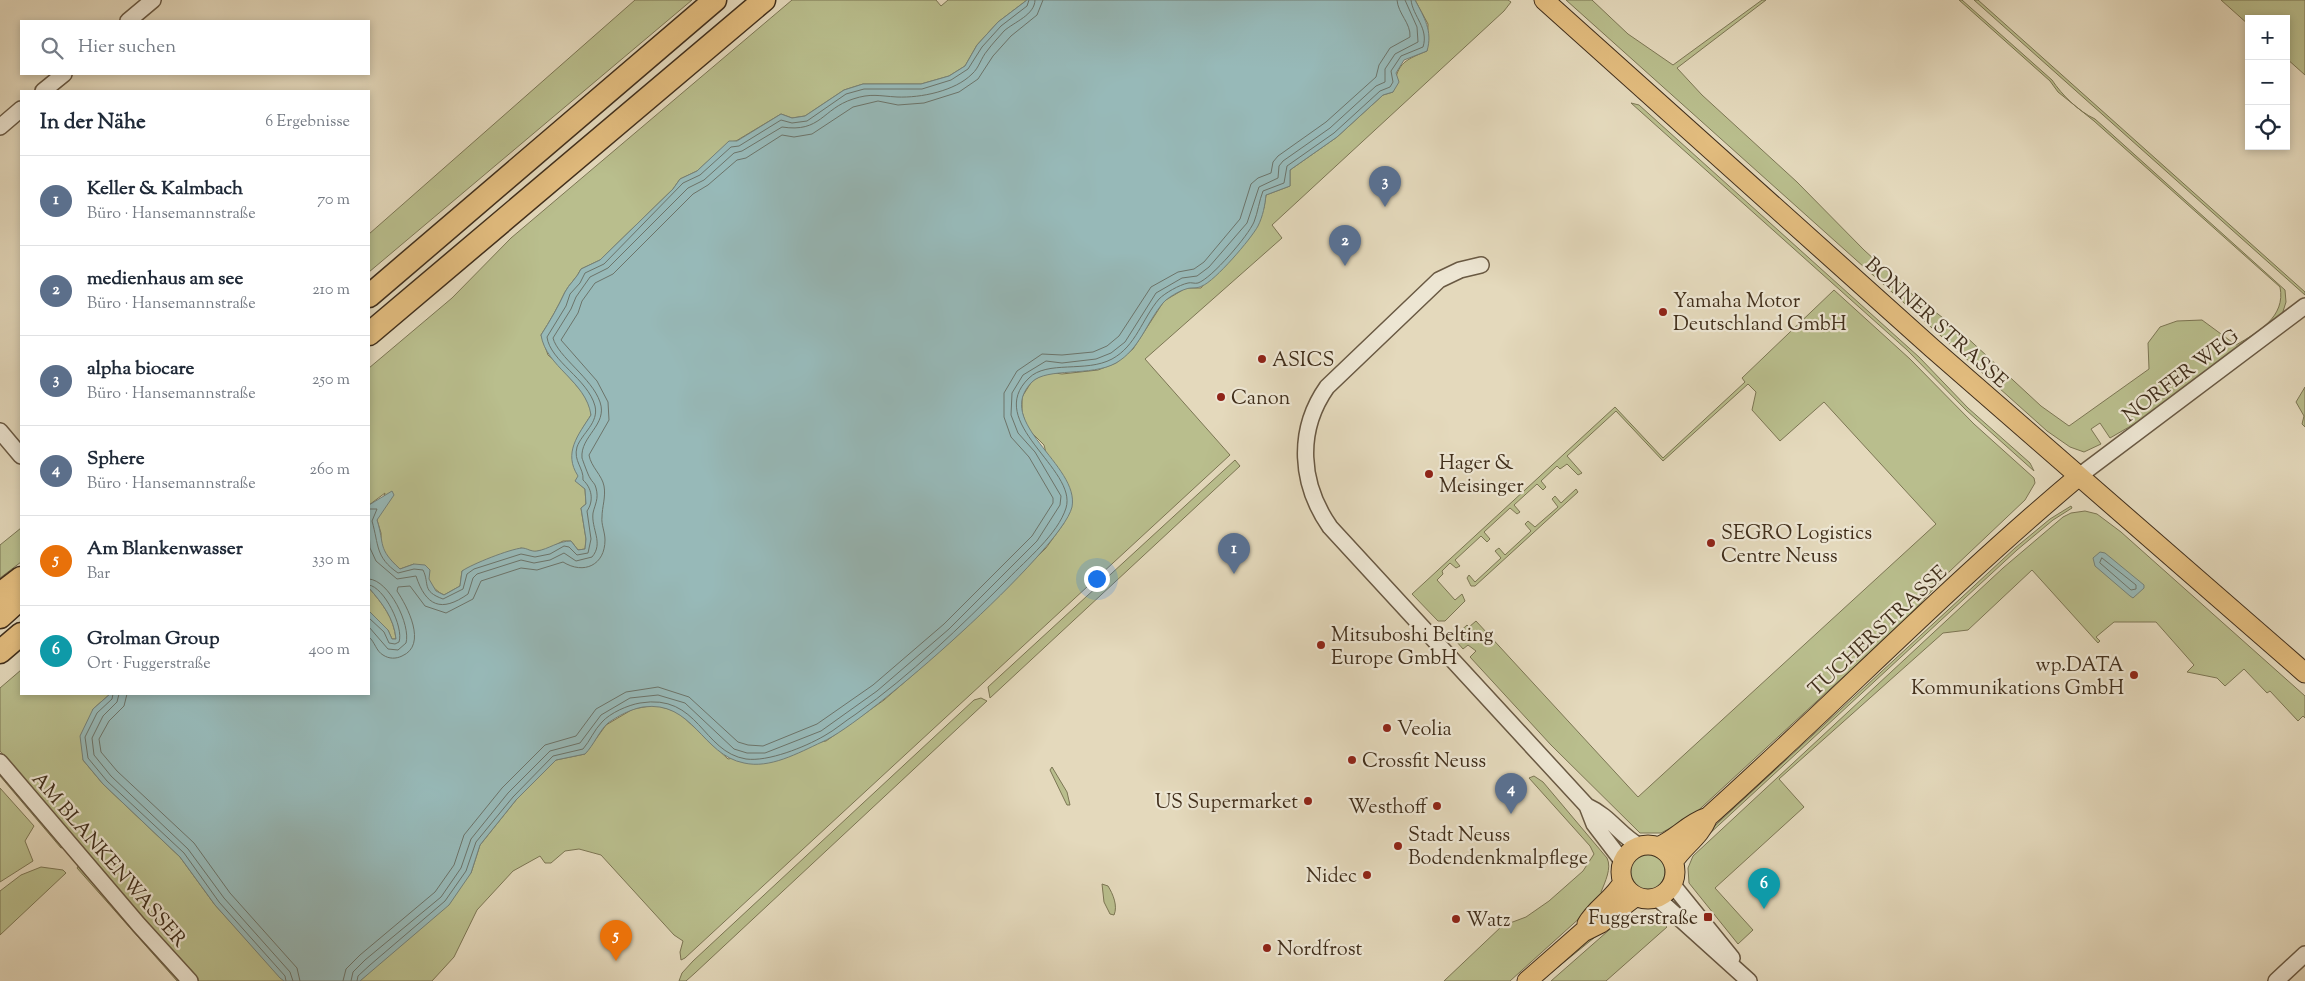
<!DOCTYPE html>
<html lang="de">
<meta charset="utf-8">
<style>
:root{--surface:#fff;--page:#f2f2f3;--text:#1f2937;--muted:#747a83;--line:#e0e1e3;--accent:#2563eb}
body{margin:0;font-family:"Sorts Mill Goudy",serif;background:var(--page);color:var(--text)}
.controls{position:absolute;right:15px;top:15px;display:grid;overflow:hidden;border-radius:0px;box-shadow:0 2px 8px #0003}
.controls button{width:45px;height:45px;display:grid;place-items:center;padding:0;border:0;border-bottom:1px solid var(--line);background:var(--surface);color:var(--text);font:25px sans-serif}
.you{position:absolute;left:1096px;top:578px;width:18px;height:18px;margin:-12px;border:4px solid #fff;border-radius:50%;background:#1a73e8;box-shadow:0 0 0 8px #1a73e833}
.badge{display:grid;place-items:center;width:32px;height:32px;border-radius:50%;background:var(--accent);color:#fff;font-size:16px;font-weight:700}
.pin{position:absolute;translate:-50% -41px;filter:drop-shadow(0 1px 2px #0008)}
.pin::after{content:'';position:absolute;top:26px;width:18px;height:15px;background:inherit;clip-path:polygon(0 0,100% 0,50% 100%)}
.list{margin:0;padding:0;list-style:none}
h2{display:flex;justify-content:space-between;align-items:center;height:65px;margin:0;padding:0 20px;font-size:21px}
h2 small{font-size:16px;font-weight:400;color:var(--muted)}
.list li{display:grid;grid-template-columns:32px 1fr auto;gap:15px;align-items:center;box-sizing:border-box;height:90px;padding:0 20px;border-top:1px solid var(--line)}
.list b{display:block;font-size:19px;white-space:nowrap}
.list p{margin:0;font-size:16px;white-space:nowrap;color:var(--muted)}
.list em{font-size:16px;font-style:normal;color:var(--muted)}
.icon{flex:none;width:28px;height:28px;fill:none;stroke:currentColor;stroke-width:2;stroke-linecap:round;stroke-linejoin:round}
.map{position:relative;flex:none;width:2305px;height:981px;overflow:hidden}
.search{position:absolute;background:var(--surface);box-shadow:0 2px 8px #0003;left:20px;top:20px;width:350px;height:55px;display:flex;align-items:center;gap:12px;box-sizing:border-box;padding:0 18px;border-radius:0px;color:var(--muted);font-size:19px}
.panel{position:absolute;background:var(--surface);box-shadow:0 2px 8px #0003;left:20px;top:90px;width:350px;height:605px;border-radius:0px}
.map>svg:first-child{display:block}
</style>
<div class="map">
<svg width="2305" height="981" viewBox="0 0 2305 981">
<rect width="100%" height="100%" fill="#e4d9bc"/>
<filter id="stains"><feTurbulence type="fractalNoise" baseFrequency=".004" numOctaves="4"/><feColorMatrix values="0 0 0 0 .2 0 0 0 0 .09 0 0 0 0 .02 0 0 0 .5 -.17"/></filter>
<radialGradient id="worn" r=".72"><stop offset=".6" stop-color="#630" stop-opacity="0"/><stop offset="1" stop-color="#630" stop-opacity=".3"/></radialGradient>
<path fill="#b9be8d" stroke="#7c7654" d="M635 0H692L369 272V234Z
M792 0H936L941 6 948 0H1027L998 22 977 45 965 66 949 76 921 84H863L844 90 805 116 792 118 781 114 736 141 729 142 697 171 680 179 673 189 600 260 581 269C577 278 569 284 565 292 558 307 550 321 541 335L548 355 556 362 582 392 590 406 591 415C579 434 564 454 579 476L576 481 585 489 586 504 581 508 586 539 585 549 578 550 571 541H563L548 549 534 552 521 548 462 571 460 586 444 595C432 590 424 574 414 564L400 569 386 556 381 546V533L377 520 385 493 369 505V368L452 298 511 238Z
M1415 0H1508L1511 2 1504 11 1272 225 1282 238 1145 359 1230 455 685 958 681 960 680 952 683 941 674 935 601 855 579 849 565 851 551 863H545L540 856 513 871 477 910 454 957 432 981H360L471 873 480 845 516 800 556 760 585 754 606 725 633 709 655 705 678 712 728 759 826 741 884 700 956 637 1046 548 1064 523 1044 445 1027 428 1022 412V397L1032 381 1048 372 1062 374 1098 370 1116 363 1133 349 1164 301 1186 288H1201L1264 208 1266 195 1290 186V170L1337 137 1383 95 1393 92C1397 64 1402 61 1427 51L1428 24Z
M1566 0H1592L1628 34 1673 65 1762 0H1766L1677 68 1702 95 1797 182 1864 250 1911 293 1961 332 2041 406 2069 426 2149 369 2148 343 2160 327 2177 321 2202 320 2236 345C2258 332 2286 317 2280 287L2094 121 2058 92 2050 81 1959 0H1962L2052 80C2062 95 2078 111 2095 119L2285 290 2286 302 2280 321 2148 416 2110 438 2100 423 2091 429 2101 444 2084 452 2070 447 2047 431Z
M1974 0H1978L2305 292V295Z
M2221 0H2305V75L2286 58V19H2249V25Z
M1631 103 1639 105 1919 357 1968 408 2030 463 2034 471 1966 410 1907 350Z
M1834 290 1910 359 1974 424 2034 478 2035 483 2025 500 1950 571 1906 619 1677 830 1672 827 1661 833H1640L1551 745 1470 657 1476 651 1468 645 1463 649 1456 641 1455 636 1467 625 1469 627 1476 621 1638 797 1936 524 1824 402 1780 441 1752 410 1756 392 1748 384 1663 461 1616 411 1567 456 1582 473 1578 475 1567 464 1560 469 1557 466 1541 481 1546 487 1543 490 1537 484 1514 505 1520 512 1517 514 1510 508 1484 532 1490 539 1487 542 1481 536 1455 560 1460 566 1456 568 1450 563 1442 571 1443 574 1437 580 1455 600 1462 594 1465 601 1445 621H1438L1412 594 1615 407 1663 458 1745 382 1742 378Z
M2305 387V427L2302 424 2304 416 2296 402Z
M1235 460 1240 466 990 698 988 687Z
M1576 489 1578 492 1475 586H1471L1467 578 1469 575 1475 582 1501 558 1495 551 1499 548 1505 555 1531 531 1525 524 1528 521 1535 527 1558 507 1552 499 1555 496 1561 503Z
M2071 506 2072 508 2053 520 2017 550 1694 848 1692 847 2015 548 2050 519Z
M2085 511 2097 514 2121 532 2305 696V718L2303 716 2298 721 2270 691 2267 693 2244 669 2225 686 2217 678 2187 672 2194 665 2156 622H2114L2096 637 2100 641 2098 643 2032 570 1968 630 1943 633 1779 779 1804 807 1715 888 1753 930 1738 944 1689 883 1688 868 1693 856 2003 568 2063 517 2071 513Z
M21 528V562L0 578V545Z
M369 588C382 603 394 618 396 639H392L388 630 369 611Z
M21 670V694H110L93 709 83 760 103 784 180 857 215 905 284 981H199L143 920 0 751V688Z
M981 698 987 701 695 973 686 981H679L682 973 693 961 974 700Z
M1052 767 1067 792 1070 805H1067L1065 801 1050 770Z
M0 772 64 847 61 848 0 776Z
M1534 776 1543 782 1607 858C1612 868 1605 882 1601 892L1604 896 1510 981H1444L1502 926 1526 917 1549 901 1583 871 1594 854 1590 846 1529 778Z
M0 788 34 826 25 841 33 861 0 882Z
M1629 872a18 18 0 1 1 36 0a18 18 0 1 1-36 0Z
M79 865 181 981H177L77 868Z
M41 867 63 870 66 873 0 935V891L21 875Z
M1102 884 1108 886C1113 894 1118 906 1114 915L1110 914 1104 902Z
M1619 913 1600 933 1541 981Z
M1634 915 1660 920 1667 927 1606 981H1551L1625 916Z"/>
<path fill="#97b9b8" stroke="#748179" d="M1027 0H1415C1424 17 1433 31 1427 51L1404 60 1396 73 1399 82 1393 92 1383 95 1337 137 1290 170V186L1266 195C1265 205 1263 216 1258 226 1251 239 1215 281 1202 286 1197 289 1191 287 1186 289 1179 291 1167 298 1163 303 1146 323 1140 349 1116 363 1091 377 1047 367 1032 382 992 422 1080 465 1072 507 1062 550 867 723 822 742 798 753 770 769 744 763 702 755 693 700 643 707 631 709 618 716 608 723 599 731 594 745 585 754L556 760 516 800 480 845 471 873 449 905 360 981H284L280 978 215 905 180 857 103 784 83 760 80 736 93 709 110 694H369V611L388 630 392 639H396C394 618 382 603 369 588V505L392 491 394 495 377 520C385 545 377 548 400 569L414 564 425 565 430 570 429 579 436 591 444 595 460 586 462 571C472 564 510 549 522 548 527 548 531 552 537 551 549 549 558 541 571 541L578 550 585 549 586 539 581 508 586 504 585 489 575 481 578 476C563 453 578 435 591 415 586 381 546 367 541 335 550 321 558 307 565 292 569 284 577 278 581 269L600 260 673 189 680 179 697 171 729 141H737L781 114 792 118 805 116 844 90 863 84H921L949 76 965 66 977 45 998 22Z
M2100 552 2105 553 2144 585V588L2133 598 2130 596 2095 566 2093 558Z"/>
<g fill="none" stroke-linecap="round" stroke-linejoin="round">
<path stroke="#6c746a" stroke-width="1" d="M369 509H377L372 521C379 545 375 557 398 573L414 569 423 570C430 584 421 591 443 599L463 589 467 574 474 569 521 554 535 557 550 554 564 546 569 547 577 555 588 553 591 539 587 511C594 501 592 488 583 480 584 468 573 461 577 447 582 433 599 423 595 406 588 379 550 361 547 337L566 306 570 294 580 283 585 273 604 264 683 183 700 175 731 147 739 146 781 120 792 123 807 121 846 94 864 89H922L951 80 968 69 982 47 1001 26 1027 6 1029 0
M369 531 370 548 376 561 397 579 416 576C426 606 441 613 468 594L473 578 477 574 521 560 534 563 550 560 564 553 576 561 592 557C604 543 591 529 593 513 595 504 599 499 596 488 595 483 592 482 590 478 588 475 583 461 582 458 580 436 608 425 600 402 592 378 558 357 553 338L571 309 576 297 590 277 608 268 688 188 704 180 734 153 742 151 782 127C821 133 822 109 853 99 871 93 879 96 897 97 921 98 955 91 972 74 979 68 981 58 987 51 992 44 998 38 1004 31 1014 22 1035 15 1035 0
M2102 558 2136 585V589L2131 590 2100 563Z
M369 579C389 580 411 625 406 643L398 650 388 649 369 627
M369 585C384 587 404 627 399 642L395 644 389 643 384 632 369 618
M369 637C375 642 376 651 383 655 389 659 396 659 402 656 428 645 407 606 397 591L398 587 410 586 425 606 446 613 473 599 481 581 521 568 537 570 563 562C584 575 605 565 605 540 605 532 601 524 602 517 602 507 606 497 604 486 602 475 591 467 589 455L609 420 608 402 597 381 561 340 578 313 582 301 595 283 613 274 693 194 708 185 737 160 746 158 782 135 794 137 812 134 853 107 878 101 898 105 924 103 959 92 978 79 993 56 1011 36 1037 15 1043 0
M113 694 112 699 97 713 85 737 88 758 107 781 184 853 219 902 285 976 286 981
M119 694 117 702 103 716 92 738 94 755 111 776 188 849 224 898 290 972 293 981
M127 694 124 706 109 721 99 739 101 752 117 771 194 843 230 893 297 968 300 981
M343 981 346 969 360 955 435 892 454 865 464 835 502 788 545 745 576 736 596 709 626 692 658 687 689 697 738 742 748 745 763 746 817 724 873 685 944 624 1032 536 1053 503V498L1029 457 1011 437 1004 417V393L1017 371 1042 354 1062 355 1093 352 1107 346 1119 336 1151 287 1178 272 1194 269 1204 262 1240 219 1251 184 1258 178 1271 173 1273 162 1278 156 1326 122 1376 77 1379 65 1390 48 1410 37C1411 23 1398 14 1397 0
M351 981 353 972 365 960 441 897 461 868 471 839 508 793 550 751 580 743 601 715 630 698 658 695 685 703 734 749 747 753H765L821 731 877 691 949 629 1037 541 1060 505 1061 496 1035 452 1018 433 1011 415 1012 393 1023 375 1046 361 1062 363 1096 359 1111 353 1125 342 1156 293 1182 278 1197 276 1209 267 1247 223 1259 187 1278 178 1279 166 1283 161 1330 128 1376 86 1385 82V69L1395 54 1418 42 1417 27 1405 0
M357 981 358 976 370 965 445 901 466 871 476 842 513 797 553 756 583 749C590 741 594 730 602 722 610 713 628 705 640 703 699 693 702 752 746 759 768 762 805 747 824 736 835 730 845 721 856 714 911 675 960 627 1008 579 1026 560 1058 534 1066 508 1078 469 983 422 1029 378 1047 360 1086 373 1112 359 1136 346 1142 319 1159 299 1165 293 1179 285 1188 283 1191 282 1195 284 1198 283 1212 278 1248 236 1254 222 1258 212 1259 201 1263 191L1284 183 1287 166 1334 133 1380 91 1390 87 1393 82 1391 71 1401 56 1423 47C1429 28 1413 17 1411 0"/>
<defs>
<path id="minor" d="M128 21 153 0
M43 91 64 74
M0 127 21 109
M1481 265 1460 270 1439 280 1327 387C1296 431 1300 484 1330 527L1587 806 1594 824 1623 862
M0 431 21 456
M2079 476 2305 306
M0 762 139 925 190 981
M1587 806C1611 817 1620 836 1641 847
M1672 884 1732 958
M1657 898 1749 981
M2276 981 2305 954"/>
<path id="major" d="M1544 0 1932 348 2305 673
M1621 872a27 27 0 1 1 54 0a27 27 0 1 1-54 0Z
M1658 847C1677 839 1687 824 1708 817 1833 705 1950 584 2079 476
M1673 862C1685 844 1699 838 1708 817
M1587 924C1596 908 1614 899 1623 882
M1527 981 1583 932 1601 923 1635 897"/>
<path id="highway" d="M369 296 715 0
M369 334 764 0
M0 594 21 578
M0 617 21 598
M0 652 21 634"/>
</defs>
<use href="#minor" stroke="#695943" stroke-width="18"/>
<use href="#major" stroke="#402e1b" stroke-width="21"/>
<use href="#highway" stroke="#402e1b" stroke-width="25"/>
<use href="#minor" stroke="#ede6d3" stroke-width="15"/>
<use href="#major" stroke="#e2bc7e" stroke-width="19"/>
<use href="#highway" stroke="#e2bc7e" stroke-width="22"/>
</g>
<g fill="#8f2418" stroke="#ede6d3" stroke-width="2">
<circle cx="1663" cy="312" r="5"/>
<circle cx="1262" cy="359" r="5"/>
<circle cx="1221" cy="397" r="5"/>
<circle cx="1429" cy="474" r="5"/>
<circle cx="1711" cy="543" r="5"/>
<circle cx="1321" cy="645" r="5"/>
<circle cx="2134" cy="675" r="5"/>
<circle cx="1387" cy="728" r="5"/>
<circle cx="1352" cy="760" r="5"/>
<circle cx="1308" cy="801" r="5"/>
<circle cx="1437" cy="806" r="5"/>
<circle cx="1398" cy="846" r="5"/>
<circle cx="1367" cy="875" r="5"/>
<rect x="1703" y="912" width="10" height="10" rx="2.5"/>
<circle cx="1456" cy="919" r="5"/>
<circle cx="1267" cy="948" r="5"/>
</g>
<g text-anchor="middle" stroke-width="4.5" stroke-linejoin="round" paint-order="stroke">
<g font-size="20" fill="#402e1b" stroke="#ede6d3" text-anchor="start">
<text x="1673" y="307">Yamaha Motor<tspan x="1673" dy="23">Deutschland GmbH</tspan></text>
<text x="1272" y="366">ASICS</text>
<text x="1231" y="404">Canon</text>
<text x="1439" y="469">Hager &amp;<tspan x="1439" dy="23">Meisinger</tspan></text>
<text x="1721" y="539">SEGRO Logistics<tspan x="1721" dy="23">Centre Neuss</tspan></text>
<text x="1331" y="641">Mitsuboshi Belting<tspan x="1331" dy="23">Europe GmbH</tspan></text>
<text x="2124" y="671" text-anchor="end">wp.DATA<tspan x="2124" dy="23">Kommunikations GmbH</tspan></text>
<text x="1397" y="735">Veolia</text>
<text x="1362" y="767">Crossfit Neuss</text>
<text x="1298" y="808" text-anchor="end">US Supermarket</text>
<text x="1427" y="813" text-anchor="end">Westhoff</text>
<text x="1408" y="841">Stadt Neuss<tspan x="1408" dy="23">Bodendenkmalpflege</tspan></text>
<text x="1357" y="882" text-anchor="end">Nidec</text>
<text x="1698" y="924" text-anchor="end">Fuggerstraße</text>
<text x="1466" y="926">Watz</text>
<text x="1277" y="955">Nordfrost</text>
</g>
<g font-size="20" fill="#402e1b" stroke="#ede6d3">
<text transform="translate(1937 322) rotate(42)" y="7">BONNER STRASSE</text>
<text transform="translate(2180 375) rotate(-37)" y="7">NORFER WEG</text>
<text transform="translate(1877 630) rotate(-43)" y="7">TUCHERSTRASSE</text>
<text transform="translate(110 859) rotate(49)" y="7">AM BLANKENWASSER</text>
</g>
</g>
<rect width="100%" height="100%" filter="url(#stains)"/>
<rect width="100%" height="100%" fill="url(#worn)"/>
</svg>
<div class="controls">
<button>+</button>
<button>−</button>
<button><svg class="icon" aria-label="locate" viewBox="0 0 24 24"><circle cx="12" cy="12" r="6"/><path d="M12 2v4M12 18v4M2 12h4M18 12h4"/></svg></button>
</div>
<div class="you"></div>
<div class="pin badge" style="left:1234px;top:574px;background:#5c6f8a">1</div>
<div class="pin badge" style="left:1345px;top:266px;background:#5c6f8a">2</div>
<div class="pin badge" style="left:1385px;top:207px;background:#5c6f8a">3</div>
<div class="pin badge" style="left:1511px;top:814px;background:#5c6f8a">4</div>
<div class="pin badge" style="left:616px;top:961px;background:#e8710a">5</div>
<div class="pin badge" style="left:1764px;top:909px;background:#0f9aa8">6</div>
<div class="search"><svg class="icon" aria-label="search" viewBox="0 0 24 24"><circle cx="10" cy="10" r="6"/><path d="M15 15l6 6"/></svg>Hier suchen</div>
<section class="panel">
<h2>In der Nähe<small>6 Ergebnisse</small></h2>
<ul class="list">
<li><span class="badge" style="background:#5c6f8a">1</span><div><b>Keller &amp; Kalmbach</b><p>Büro · Hansemannstraße</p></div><em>70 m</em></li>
<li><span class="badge" style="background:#5c6f8a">2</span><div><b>medienhaus am see</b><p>Büro · Hansemannstraße</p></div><em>210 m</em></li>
<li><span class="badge" style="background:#5c6f8a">3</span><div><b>alpha biocare</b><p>Büro · Hansemannstraße</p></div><em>250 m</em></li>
<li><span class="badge" style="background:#5c6f8a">4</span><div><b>Sphere</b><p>Büro · Hansemannstraße</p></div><em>260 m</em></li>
<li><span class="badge" style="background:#e8710a">5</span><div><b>Am Blankenwasser</b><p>Bar</p></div><em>330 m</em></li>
<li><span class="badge" style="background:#0f9aa8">6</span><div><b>Grolman Group</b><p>Ort · Fuggerstraße</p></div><em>400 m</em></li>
</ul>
</section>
</div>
